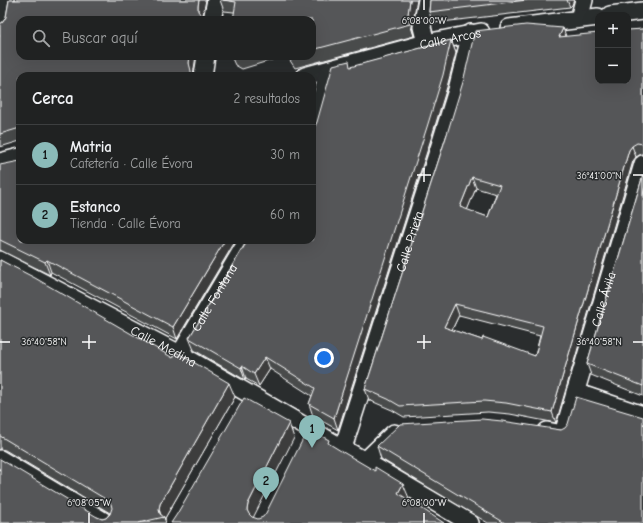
<!DOCTYPE html>
<html lang="es">
<meta charset="utf-8">
<style>
:root{--surface:#202222;--page:#2d2f2f;--text:#f1f3f6;--muted:#a2a4a5;--line:#3d3f40;--accent:#8bbbb9}
body{margin:0;font-family:"Comic Neue",sans-serif;background:var(--page);color:var(--text)}
.controls{position:absolute;right:12px;top:12px;display:grid;overflow:hidden;border-radius:8px;box-shadow:0 4px 16px #0002}
.controls button{width:36px;height:36px;display:grid;place-items:center;padding:0;border:0;border-bottom:1px solid var(--line);background:var(--surface);color:var(--text);font:20px sans-serif}
.you{position:absolute;left:324px;top:358px;width:14px;height:14px;margin:-10px;border:3px solid #fff;border-radius:50%;background:#1a73e8;box-shadow:0 0 0 6px #1a73e833}
.badge{display:grid;place-items:center;width:26px;height:26px;border-radius:50%;background:var(--accent);color:#111;font-size:13px;font-weight:700}
.pin{position:absolute;translate:-50% -33px;filter:drop-shadow(0 1px 2px #0008)}
.pin::after{content:'';position:absolute;top:21px;width:14px;height:12px;background:inherit;clip-path:polygon(0 0,100% 0,50% 100%)}
.list{margin:0;padding:0;list-style:none}
h2{display:flex;justify-content:space-between;align-items:center;height:52px;margin:0;padding:0 16px;font-size:17px}
h2 small{font-size:13px;font-weight:400;color:var(--muted)}
.list li{display:grid;grid-template-columns:26px 1fr auto;gap:12px;align-items:center;box-sizing:border-box;height:60px;padding:0 16px;border-top:1px solid var(--line)}
.list b{display:block;font-size:15px;white-space:nowrap}
.list p{margin:0;font-size:13px;white-space:nowrap;color:var(--muted)}
.list em{font-size:13px;font-style:normal;color:var(--muted)}
.icon{flex:none;width:22px;height:22px;fill:none;stroke:currentColor;stroke-width:2;stroke-linecap:round;stroke-linejoin:round}
.map{position:relative;flex:none;width:643px;height:523px;overflow:hidden}
.search{position:absolute;background:var(--surface);box-shadow:0 4px 16px #0002;left:16px;top:16px;width:300px;height:44px;display:flex;align-items:center;gap:10px;box-sizing:border-box;padding:0 14px;border-radius:12px;color:var(--muted);font-size:15px}
.panel{position:absolute;background:var(--surface);box-shadow:0 4px 16px #0002;left:16px;top:72px;width:300px;height:172px;border-radius:12px}
.map>svg:first-child{display:block}
</style>
<div class="map">
<svg width="643" height="523" viewBox="0 0 643 523">
<rect width="100%" height="100%" fill="#2a2d2e"/>
<filter id="ink" filterUnits="userSpaceOnUse"><feTurbulence type="fractalNoise" baseFrequency=".025" numOctaves="2"/><feDisplacementMap in="SourceGraphic" scale="8" xChannelSelector="R" yChannelSelector="G"/><feConvolveMatrix kernelMatrix="1 2 1 2 8 2 1 2 1" color-interpolation-filters="sRGB"/></filter>
<g filter="url(#ink)">
<g fill="none" stroke-linecap="round" stroke-linejoin="round">
<defs>
<g id="minor">
<path d="M610 15 643 11"/>
<path d="M579 19 584 0"/>
<path d="M212 20 216 0"/>
<path d="M0 27 5 0"/>
<path d="M509 28 598 17"/>
<path d="M426 43 422 27 427 0"/>
<path d="M203 76 206 56"/>
<path id="s1" d="M305 76 426 43 481 32"/>
<path d="M312 132 329 70"/>
<path d="M0 162 20 157"/>
<path id="s2" d="M0 260 180 354 365 461 470 523"/>
<path id="s3" d="M180 354 248 240"/>
<path d="M575 392 643 415"/>
<path id="s4" d="M547 431 563 434 643 164"/>
<path id="s5" d="M343 448 441 142 457 90 471 33"/>
<path d="M0 459 107 523"/>
<path d="M365 461 394 433"/>
</g>
</defs>
<use href="#minor" stroke="#fff" stroke-width="20"/>
<use href="#minor" stroke="#2a2d2e" stroke-width="17"/>
</g>
<path fill="#494b4c" stroke="#fff" fill-rule="evenodd" d="M9 0H206L202 20 20 56H196L193 75 20 76V141L0 147V24L3 22 6 17Z
M220 0H417L412 26 414 36 295 68 287 56H312V20L224 11Z
M430 0H574L572 5 570 7 433 23 429 12Z
M643 29V154H641L636 157 633 161 556 423 510 414 488 412 404 417 392 410 369 400 365 389 447 134 566 37ZM476 188 496 194 488 217 467 210ZM459 315 540 336 535 356 482 340 452 330Z
M451 40 456 53 447 87 431 139 338 430 313 416 309 404 312 396 270 369 259 386 246 379 245 380 194 350 189 338 315 126 352 67Z
M231 56H278V58L242 69 235 65Z
M0 165 20 240H236L177 339 51 272 50 275 0 250Z
M643 175V396L591 375 587 364Z
M0 260 235 397 165 518V520L166 523H0L97 517 102 519 106 518 110 513 5 450 0 449Z
M561 430 643 523H488L381 459 377 446Z"/>
<path fill="#3c3d3e" stroke="#fff" d="M199 0H206L202 20H200L198 11V6Z
M410 0H417L412 26 414 36 410 24 408 14Z
M567 0H574L572 5 570 7Z
M563 28 567 39 559 37Z
M451 40 456 53 447 87 431 139 338 430 334 418Z
M190 56H196L193 75 194 76H191L189 63Z
M632 146 636 157 633 161 556 423 552 412 629 150Z
M472 177 476 188 464 218 460 207Z
M225 240H236L177 339 173 327Z
M47 260 51 272 50 275 45 262Z
M455 304 459 315 448 338 444 327Z
M265 357 270 369 259 386 254 374Z
M242 366 246 379 245 380 241 368Z
M229 383 235 397 165 518V520L164 517 162 518 159 509 160 504Z
M289 423 294 438 253 518 252 523 247 510 248 504Z
M403 484 409 498 403 508 398 493Z"/>
<path fill="#555758" stroke="#fff" fill-rule="evenodd" d="M9 0H199L198 6V11L201 15 200 20H20V56H190L189 63 191 71V76H20V128L0 134V24L3 22 6 17Z
M223 0H410L408 14 410 24 312 50V20H233L236 2Z
M430 0H527L429 12Z
M526 25 563 28 559 37 598 33V81H628V30L643 29V144L637 143 632 146 629 150 552 412 506 403 484 401 400 406 388 399 365 389 447 134 463 82 475 31ZM472 177 500 185 488 217 460 207ZM455 304 543 326 535 356 483 337 482 340 444 327Z
M451 40 443 75 427 127 334 418 309 404 315 388 265 357 254 374 242 366 241 368 189 338 248 240H312V128L315 126 317 122 333 65 349 61 350 67Z
M20 161V240H225L173 327 47 260 45 262 0 240V165Z
M643 175V386L587 364Z
M0 260 35 278 173 358 176 352 229 383 160 504 159 509 160 514 164 517 138 523H0V459L97 517 102 519 106 518 110 514 112 508 111 504 107 500 0 436Z
M576 397 643 417V523H505L377 446 400 424 482 419 502 421 561 430 565 428 568 424Z
M244 398 289 423 248 504 247 510 249 514 252 517 258 519 263 517 266 513 308 429 329 440 328 443 341 451 375 471V467L403 484 398 493 444 523H171L177 514Z"/>
</g>
<path fill="none" stroke="#fff" stroke-width="1.5" d="M424 0V10M424 168V182M417 175H431M633 175H643M89 335V349M424 335V349M0 342H10M82 342H96M417 342H431M633 342H643M89 513V523M424 513V523"/>
<g text-anchor="middle" stroke-width="3" stroke-linejoin="round" paint-order="stroke">
<g font-size="13" fill="#fff" stroke="#2a2d2e">
<text dy="5" stroke="none"><textPath href="#s1" startOffset="150">Calle Arcos</textPath></text>
<text dy="5" stroke="none"><textPath href="#s5" startOffset="217">Calle Prieta</textPath></text>
<text dy="5" stroke="none"><textPath href="#s3" startOffset="66">Calle Fontana</textPath></text>
<text dy="5" stroke="none"><textPath href="#s4" startOffset="157">Calle Ávila</textPath></text>
<text dy="5" stroke="none"><textPath href="#s2" startOffset="185">Calle Medina</textPath></text>
</g>
</g>
<g font-size="10" text-anchor="middle" fill="#fff" stroke="#2a2d2e" stroke-width="3" stroke-linejoin="round" paint-order="stroke">
<text x="424" y="24">6°08'00"W</text>
<text x="599" y="179">36°41'00"N</text>
<text x="44" y="345">36°40'58"N</text>
<text x="599" y="345">36°40'58"N</text>
<text x="89" y="506">6°08'05"W</text>
<text x="424" y="506">6°08'00"W</text>
</g>
</svg>
<div class="controls">
<button>+</button>
<button>−</button>
</div>
<div class="you"></div>
<div class="pin badge" style="left:312px;top:448px">1</div>
<div class="pin badge" style="left:266px;top:500px">2</div>
<div class="search"><svg class="icon" aria-label="search" viewBox="0 0 24 24"><circle cx="10" cy="10" r="6"/><path d="M15 15l6 6"/></svg>Buscar aquí</div>
<section class="panel">
<h2>Cerca<small>2 resultados</small></h2>
<ul class="list">
<li><span class="badge">1</span><div><b>Matria</b><p>Cafetería · Calle Évora</p></div><em>30 m</em></li>
<li><span class="badge">2</span><div><b>Estanco</b><p>Tienda · Calle Évora</p></div><em>60 m</em></li>
</ul>
</section>
</div>
